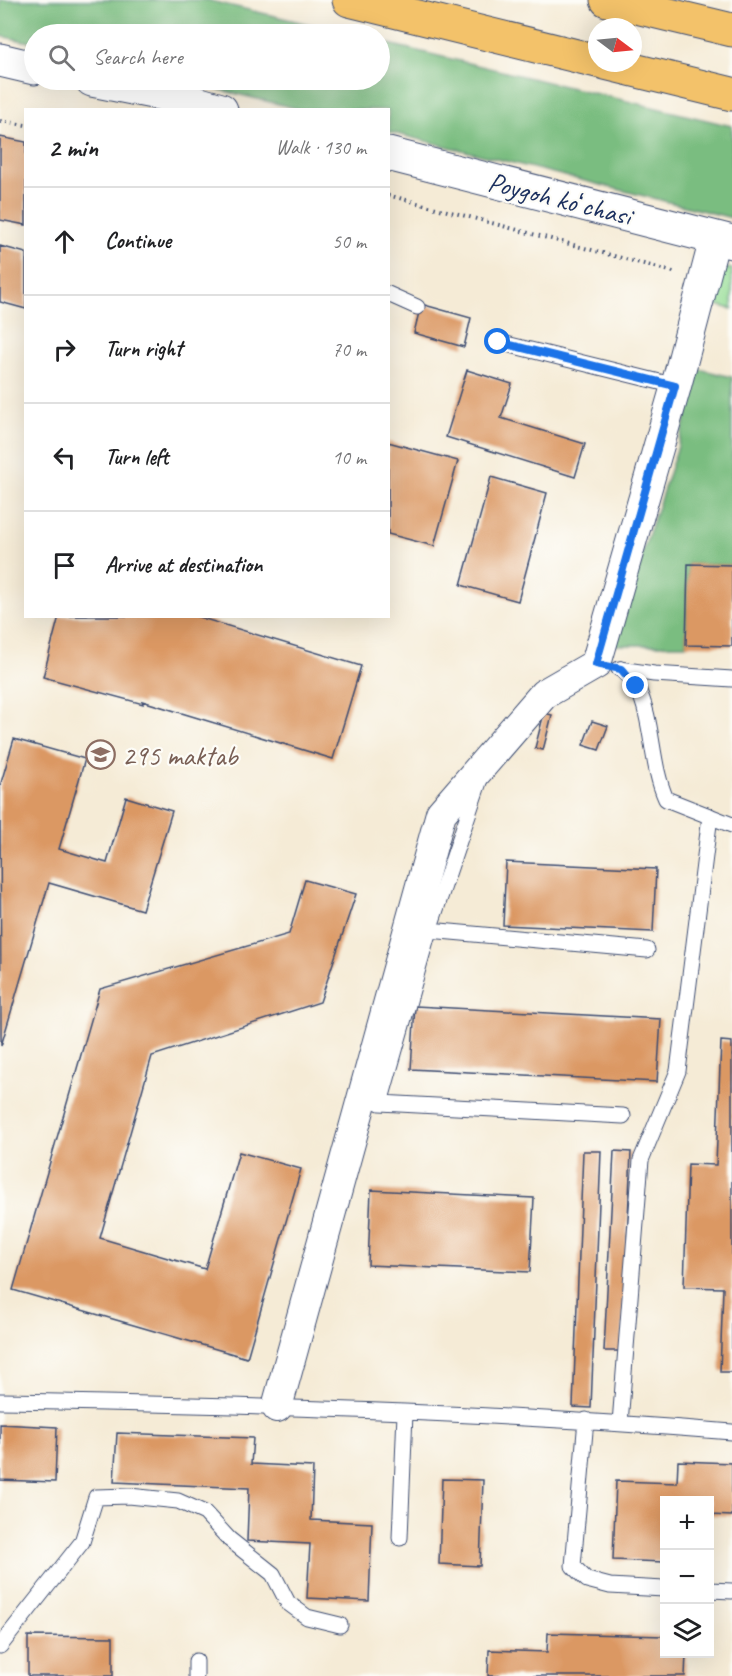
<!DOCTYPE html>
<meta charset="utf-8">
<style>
:root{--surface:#fff;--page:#f2f2f2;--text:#202124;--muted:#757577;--line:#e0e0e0}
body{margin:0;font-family:Caveat,sans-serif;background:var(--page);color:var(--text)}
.controls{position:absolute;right:18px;bottom:18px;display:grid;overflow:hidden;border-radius:0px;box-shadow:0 6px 24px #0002}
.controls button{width:54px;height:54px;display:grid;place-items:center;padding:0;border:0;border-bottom:2px solid var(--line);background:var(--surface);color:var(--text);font:30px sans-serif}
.compass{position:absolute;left:588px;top:18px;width:54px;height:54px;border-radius:50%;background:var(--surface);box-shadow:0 6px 24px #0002;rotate:106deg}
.stop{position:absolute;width:18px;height:18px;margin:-14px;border:4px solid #1a73e8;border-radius:50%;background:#fff}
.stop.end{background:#1a73e8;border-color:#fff;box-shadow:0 2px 6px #0008}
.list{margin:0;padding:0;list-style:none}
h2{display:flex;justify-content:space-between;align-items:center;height:78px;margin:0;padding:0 24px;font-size:26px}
h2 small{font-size:20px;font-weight:400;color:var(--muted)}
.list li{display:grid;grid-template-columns:39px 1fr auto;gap:18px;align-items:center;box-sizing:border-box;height:108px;padding:0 24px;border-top:2px solid var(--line)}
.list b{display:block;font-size:22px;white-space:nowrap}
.list em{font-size:20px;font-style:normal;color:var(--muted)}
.icon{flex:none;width:33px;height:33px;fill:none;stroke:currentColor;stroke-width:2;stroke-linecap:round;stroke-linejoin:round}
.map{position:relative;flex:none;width:732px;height:1676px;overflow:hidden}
.search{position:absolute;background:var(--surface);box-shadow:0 6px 24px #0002;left:24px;top:24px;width:366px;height:66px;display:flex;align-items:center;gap:15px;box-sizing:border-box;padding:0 21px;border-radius:33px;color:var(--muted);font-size:22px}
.panel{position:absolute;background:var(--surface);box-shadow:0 6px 24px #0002;left:24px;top:108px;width:366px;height:510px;border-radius:0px}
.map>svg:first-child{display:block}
</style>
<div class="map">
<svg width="732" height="1676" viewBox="0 0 732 1676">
<rect width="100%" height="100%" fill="#fdfcf7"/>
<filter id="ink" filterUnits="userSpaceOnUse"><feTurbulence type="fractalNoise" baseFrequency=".0167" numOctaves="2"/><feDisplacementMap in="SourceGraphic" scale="12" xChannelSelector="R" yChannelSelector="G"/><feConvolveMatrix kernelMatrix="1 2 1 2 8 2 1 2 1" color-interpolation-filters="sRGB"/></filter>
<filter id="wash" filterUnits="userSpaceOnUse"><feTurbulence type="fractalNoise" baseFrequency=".008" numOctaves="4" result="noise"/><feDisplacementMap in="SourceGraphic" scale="24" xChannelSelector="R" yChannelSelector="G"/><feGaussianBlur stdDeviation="1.35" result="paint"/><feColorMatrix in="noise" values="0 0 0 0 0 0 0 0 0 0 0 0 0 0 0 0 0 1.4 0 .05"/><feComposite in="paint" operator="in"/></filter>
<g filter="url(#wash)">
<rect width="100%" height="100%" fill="#f5ebd6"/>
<path fill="#98de98" stroke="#5a867b" stroke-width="1.5" d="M725 268 732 269V309L713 304Z"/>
<path fill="#7abd80" stroke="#4a766f" stroke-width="1.5" d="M0 0H207L350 34H34V43L0 36Z
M380 42 732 126V218L389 132 388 110 299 109 179 80H380Z
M699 369 732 377V565L688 564 686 645H612L678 446Z"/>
<g id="blocks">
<path fill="#db9864" d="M0 137 26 142V225L0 220Z
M0 246 26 253V309L0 302Z
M421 304 471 318 464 347 414 333Z
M467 370 512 384 501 418 585 444 575 477 446 437Z
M388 442 458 461 434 546 388 534Z
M491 477 547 493 518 601 461 585Z
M688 564 732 565V646L686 645Z
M59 616H195L361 666 333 759 142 701 143 704 43 677Z
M544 713 552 715 543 750 535 748Z
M592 721 608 726 599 750 583 745Z
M14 739 85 759 59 849 107 863 126 797 172 811 142 910 49 883 1 1046 0 786Z
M506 862 656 869 653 932 503 925Z
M305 880 356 894 320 1002 152 1056 100 1238 205 1269 239 1152 301 1169 247 1358 13 1290 100 989 289 934Z
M415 1006 661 1019 657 1082 411 1069Z
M721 1041 732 1042V1372H720L723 1288 684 1287 688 1164 716 1165Z
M583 1151H601L591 1408 573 1407Z
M614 1151 631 1152 622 1351H604Z
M371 1190 534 1198 530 1272 368 1265Z
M0 1424 57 1427 55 1482 0 1480Z
M117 1433 253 1438 251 1464 313 1467 311 1520 372 1523 369 1601 307 1598 310 1544 247 1541 249 1488 114 1482Z
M678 1461 732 1463V1516L710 1515V1500H664V1562L613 1560 616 1481 677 1483Z
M442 1479 483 1480 480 1566 439 1564Z
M548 1633 664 1636V1654H686L685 1676H488L489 1650 547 1652Z
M28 1636 113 1637V1676H28Z"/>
</g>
</g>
<g filter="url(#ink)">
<use href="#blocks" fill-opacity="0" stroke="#3c4b70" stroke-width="1.5"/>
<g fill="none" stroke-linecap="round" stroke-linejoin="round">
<defs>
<path id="service" d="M388 294 417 307
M498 342 676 386
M619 669 654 674 732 679
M621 669C626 675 634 681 637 687 654 722 650 763 666 799L732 825
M479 782 429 930 380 1103 623 1116
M429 930 647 950
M0 1401C244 1405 489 1412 732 1432
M586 1420 573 1566 587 1580 610 1586 664 1589
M620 1423 641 1160 678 1071 710 816
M400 1538 405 1413
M710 1590 732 1591
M0 1646 82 1542 96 1497 129 1496 178 1501 205 1513 229 1539 273 1574 288 1603 307 1617 340 1625
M196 1676V1661"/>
<path id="minor" d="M277 1407 441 813 544 694 596 664 676 386 715 238"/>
<path id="tertiary" d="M0 60 34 68
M92 80 168 95 221 110
M388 154 732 242"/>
<path id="trunk" d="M349 0 597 61
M607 0 732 30
M605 63 732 94"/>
</defs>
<use href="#service" stroke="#3c4b70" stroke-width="17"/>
<use href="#minor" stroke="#3c4b70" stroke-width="32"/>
<use href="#tertiary" stroke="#3c4b70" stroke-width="35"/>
<use href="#trunk" stroke="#3c4b70" stroke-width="35"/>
<path stroke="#3c4b70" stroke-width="4" stroke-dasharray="1.5 4.5" stroke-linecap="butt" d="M0 121 26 125
M388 195 677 273"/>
<use href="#service" stroke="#fff" stroke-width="15"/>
<use href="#minor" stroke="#fff" stroke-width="30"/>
<use href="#tertiary" stroke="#fff" stroke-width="33"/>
<use href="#trunk" stroke="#f3c26a" stroke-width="33"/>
</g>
</g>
<g fill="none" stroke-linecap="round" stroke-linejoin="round" filter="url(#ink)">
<path stroke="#1a73e8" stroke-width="8" d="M498 342 675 386 596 664 621 669 636 686"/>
</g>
<defs>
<symbol id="school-ring" viewBox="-11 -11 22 22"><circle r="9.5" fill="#fdfcf7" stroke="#8d6e63" stroke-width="1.5"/><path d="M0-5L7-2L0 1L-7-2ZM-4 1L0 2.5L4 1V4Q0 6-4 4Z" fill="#8d6e63"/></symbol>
</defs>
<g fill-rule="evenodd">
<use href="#school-ring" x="84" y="738" width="33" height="33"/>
</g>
<g text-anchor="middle" stroke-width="4.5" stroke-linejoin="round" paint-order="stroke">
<g font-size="28" fill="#1b2f5e" stroke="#fdfcf7">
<text transform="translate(560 198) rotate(14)" y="10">Poygoh koʻchasi</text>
</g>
<g font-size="28" fill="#785e54" stroke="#fdfcf7" text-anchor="start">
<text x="122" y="765">295 maktab</text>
</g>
</g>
</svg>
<div class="controls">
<button>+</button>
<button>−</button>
<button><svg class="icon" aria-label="layers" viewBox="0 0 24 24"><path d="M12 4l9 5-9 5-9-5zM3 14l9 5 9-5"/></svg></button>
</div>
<svg class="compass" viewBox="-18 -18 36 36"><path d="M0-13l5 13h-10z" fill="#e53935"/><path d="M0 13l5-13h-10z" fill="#757577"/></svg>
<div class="stop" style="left:498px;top:342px"></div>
<div class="stop end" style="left:636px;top:686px"></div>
<div class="search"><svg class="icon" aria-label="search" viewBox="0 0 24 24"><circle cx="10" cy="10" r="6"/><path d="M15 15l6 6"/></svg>Search here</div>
<section class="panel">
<h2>2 min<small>Walk · 130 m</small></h2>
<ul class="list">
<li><svg class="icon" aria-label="ahead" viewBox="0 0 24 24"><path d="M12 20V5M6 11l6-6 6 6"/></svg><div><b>Continue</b></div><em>50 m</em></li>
<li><svg class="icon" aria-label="right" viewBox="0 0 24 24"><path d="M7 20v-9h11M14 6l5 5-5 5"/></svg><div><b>Turn right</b></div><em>70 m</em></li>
<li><svg class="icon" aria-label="left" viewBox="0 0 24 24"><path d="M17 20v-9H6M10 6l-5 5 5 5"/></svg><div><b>Turn left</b></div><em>10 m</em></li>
<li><svg class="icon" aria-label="arrive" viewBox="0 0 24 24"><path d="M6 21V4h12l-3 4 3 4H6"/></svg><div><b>Arrive at destination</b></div></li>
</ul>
</section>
</div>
